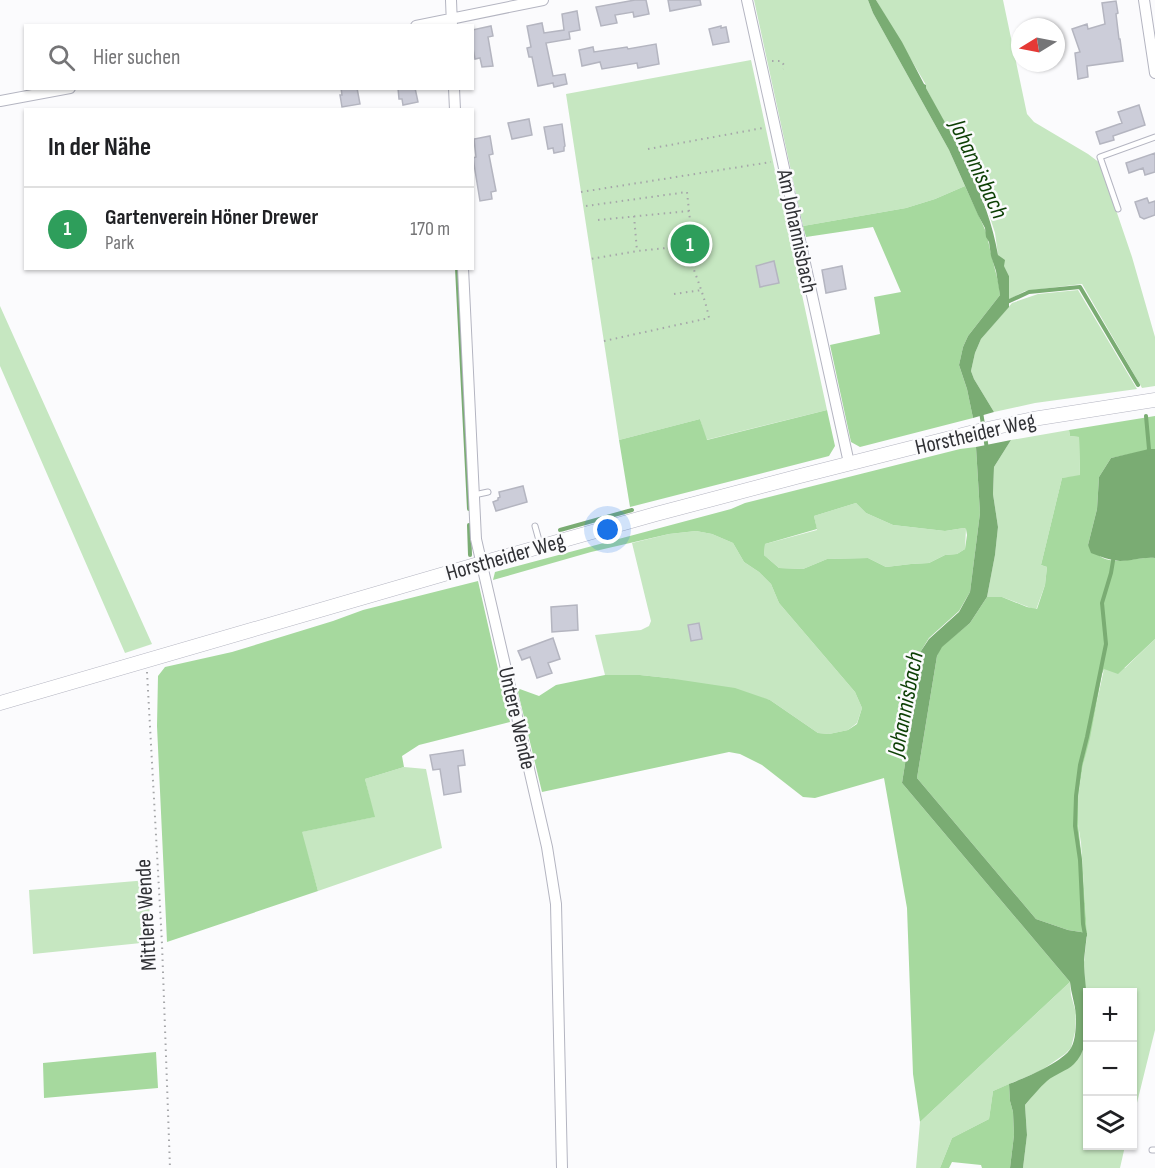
<!DOCTYPE html>
<html lang="de">
<meta charset="utf-8">
<style>
:root{--surface:#fff;--page:#f6f6f6;--text:#202124;--muted:#757577;--line:#e0e0e0;--accent:#348029}
body{margin:0;font-family:"Sofia Sans Condensed",sans-serif;background:var(--page);color:var(--text)}
.controls{position:absolute;right:18px;bottom:18px;display:grid;overflow:hidden;border-radius:0px;box-shadow:0 2px 4px #0004}
.controls button{width:54px;height:54px;display:grid;place-items:center;padding:0;border:0;border-bottom:2px solid var(--line);background:var(--surface);color:var(--text);font:30px sans-serif}
.compass{position:absolute;left:1011px;top:18px;width:54px;height:54px;border-radius:50%;background:var(--surface);box-shadow:0 2px 4px #0004;rotate:260deg}
.you{position:absolute;left:608px;top:530px;width:21px;height:21px;margin:-15px;border:4px solid #fff;border-radius:50%;background:#1a73e8;box-shadow:0 0 0 9px #1a73e833}
.badge{display:grid;place-items:center;width:39px;height:39px;border-radius:50%;background:var(--accent);color:#fff;font-size:20px;font-weight:700}
.pin{position:absolute;translate:-50% -50%;border:3px solid #fff;box-shadow:0 2px 6px #0006}
.list{margin:0;padding:0;list-style:none}
h2{display:flex;justify-content:space-between;align-items:center;height:78px;margin:0;padding:0 24px;font-size:26px}
h2 small{font-size:20px;font-weight:400;color:var(--muted)}
.list li{display:grid;grid-template-columns:39px 1fr auto;gap:18px;align-items:center;box-sizing:border-box;height:84px;padding:0 24px;border-top:2px solid var(--line)}
.list b{display:block;font-size:22px;white-space:nowrap}
.list p{margin:0;font-size:20px;white-space:nowrap;color:var(--muted)}
.list em{font-size:20px;font-style:normal;color:var(--muted)}
.icon{flex:none;width:33px;height:33px;fill:none;stroke:currentColor;stroke-width:2;stroke-linecap:round;stroke-linejoin:round}
.map{position:relative;flex:none;width:1155px;height:1168px;overflow:hidden}
.search{position:absolute;background:var(--surface);box-shadow:0 2px 4px #0004;left:24px;top:24px;width:450px;height:66px;display:flex;align-items:center;gap:15px;box-sizing:border-box;padding:0 21px;border-radius:0px;color:var(--muted);font-size:22px}
.panel{position:absolute;background:var(--surface);box-shadow:0 2px 4px #0004;left:24px;top:108px;width:450px;height:162px;border-radius:0px}
.map>svg:first-child{display:block}
</style>
<div class="map">
<svg width="1155" height="1168" viewBox="0 0 1155 1168">
<rect width="100%" height="100%" fill="#fbfbfd"/>
<path fill="#c6e7c1" d="M754 0H868L873 13 949 150 965 186 935 199 906 208 803 226Z
M876 0H1003L1027 114 1034 122 1088 154 1100 163 1132 257 1155 337V386L1142 388 1082 284 1025 291 1008 300 1009 276 998 255 995 233 986 205 926 88V85Z
M751 60 827 410 706 440 700 419 619 440 566 94Z
M1078 290 1137 389 1035 403 994 412 974 379 971 371 975 353 981 339 1012 303 1038 294Z
M0 306 152 644 125 653 0 366Z
M1069 430 1070 436 1079 437 1080 476 1062 478 1041 565 1047 567 1045 585 1036 610 1002 597H987L995 555 998 527 993 494 994 467 1011 440Z
M856 503 866 513 893 525 945 531 964 528 966 529 965 549 957 554 945 555 929 563 911 564 886 567 868 558 827 559 803 569 779 568 764 555 765 544 817 530 814 516Z
M696 531 712 534 733 543 744 562 759 572 771 584 779 603 855 692 862 708 857 723 848 730 829 734 818 733 770 700 668 678 640 675H605L595 635 641 630 649 626 651 621 632 543 669 534Z
M1155 639V1030L1133 1119 1132 992H1088V1005L1085 995 1084 962 1087 934 1081 843 1078 824V796L1083 765 1104 669 1125 668Z
M404 767 426 769 442 848 318 891 301 832 374 817 365 779Z
M148 880 151 942 33 954 29 890Z
M1070 982 1071 995 1076 1013 1075 1032 1071 1048 1065 1054 1042 1070 993 1091 989 1119 952 1138 940 1168H916L920 1122Z
M1087 1037 1088 1146H1125L1120 1168H1023L1027 1135 1025 1105C1032 1097 1039 1087 1047 1080 1069 1062 1078 1069 1087 1037Z"/>
<path fill="#a6d99e" fill-rule="evenodd" d="M965 186C971 199 977 212 983 225 988 235 989 247 992 257 995 271 999 281 1000 295L968 336 963 347 959 365 967 389 973 418 860 447 851 442 830 345 880 334 874 297 901 292 873 227 806 237 803 226 906 208 935 199Z
M827 410 835 446 829 456 630 507 619 440 700 419 707 440Z
M1155 416V449L1111 458 1099 477 1097 509 1088 545C1092 549 1097 555 1103 558 1117 565 1139 556 1155 558V639L1118 674 1104 669 1102 674 1090 738 1083 765 1078 796V824L1082 860 1087 933 1068 930 1036 919 917 778 937 656 941 647 970 623 987 597H1002L1027 607 1037 609 1045 585 1047 567 1041 565 1062 478 1080 475 1079 437 1070 436 1069 430Z
M976 447 980 513 970 592 959 611 929 638 921 651 918 682 902 783 1070 982 920 1122 913 1074 907 908 884 778 815 798 803 797 762 765 740 754 729 752 542 792 517 688 539 696 556 685 605 675H640L668 678 735 688 770 700 818 733 829 734 848 730 857 724 862 708 855 692 779 603 771 584 759 572 744 562 733 543 712 534 696 531 669 534 591 552 493 580 495 572 731 509 745 503 960 449ZM856 503 866 513 893 525 945 531 964 528 966 529 967 535 965 549 957 554 945 555 929 563 911 564 886 567 868 558 827 559 803 569 779 568 764 555 765 544 817 529 814 516Z
M478 581 510 722 419 745 402 756 404 767 365 779 375 817 302 832 318 891 167 942 157 726 158 676 165 667 232 652 333 621 363 610Z
M156 1052 158 1088 44 1098 43 1063Z
M1009 1084 1010 1101 1013 1112 1014 1135 1010 1168H982L981 1165 952 1162 949 1168H940L952 1138 989 1119 993 1091Z"/>
<path fill="#7aac73" d="M868 0H876L902 42 924 84 926 85V88C955 141 988 195 998 255L1005 260 1004 266 1009 276V307L981 339 975 353 971 371 974 379 994 412 973 418 967 389 959 365 963 347 968 336 1000 295 996 271 991 256 989 242 986 237 985 228 978 215 949 150 873 13Z
M1011 440 994 467 993 494 998 527 995 555 987 597 970 623 942 647 937 656 917 778 1036 919 1068 930 1087 933C1086 942 1085 951 1084 960 1084 990 1097 1041 1074 1064 1067 1071 1055 1074 1047 1081 1039 1088 1032 1097 1025 1105L1027 1135 1023 1168H1010L1014 1135 1013 1112 1010 1101 1009 1084C1025 1078 1063 1062 1071 1048 1076 1040 1076 1024 1076 1015 1075 1004 1071 993 1070 982L902 783 918 682 921 651 929 639 959 612 970 592 980 513 976 447Z
M1149 449H1155V558C1142 557 1132 561 1120 561 1110 560 1101 557 1091 553L1088 545 1097 509 1099 477 1111 458Z"/>
<g fill="none" stroke-linecap="round" stroke-linejoin="round">
<path stroke="#7aac73" stroke-width="4" d="M457 268 469 509
M1005 303 1029 292 1080 287 1138 385
M981 412 987 449
M1146 416 1149 449 1148 454
M469 525 470 555
M560 530 632 510
M1085 935 1083 924 1080 860 1075 826 1076 796 1080 765 1087 737 1106 644 1102 603 1111 573 1114 555"/>
</g>
<path fill="#cccdd9" stroke="#b4b5c0" stroke-width="1.5" d="M635 0H646L649 14 634 17 633 12 615 15 617 23 601 26 596 7Z
M668 0H700L701 5 670 11Z
M1116 1 1118 13 1116 14 1119 39H1120L1123 61 1087 66 1088 77 1078 79 1075 53 1080 52 1072 29 1087 24 1088 29 1105 24 1102 3Z
M577 11 580 30 569 32 570 39 546 43 553 76 565 74 567 84 554 87 553 83 538 86 532 57H529L527 48 531 47 527 26 542 23 544 33 564 30 562 14Z
M491 26 493 36 488 37 493 66 482 67 480 58 475 59 472 43V30Z
M721 26V28L726 27 729 42 713 45 709 29Z
M656 44 659 64 638 68 637 63 602 69 600 62 582 66 579 50 593 47 594 52 627 47 628 49Z
M341 88H357L360 104 342 107 340 95H342Z
M398 88H415L418 102 403 105 402 99H399Z
M1139 105 1145 125 1113 136 1114 140 1100 144 1096 132 1122 123 1118 112Z
M529 119 532 135 512 139 508 123Z
M562 124 565 146 564 147V151L554 153 553 148 548 149 544 127Z
M490 136 493 154 489 155 496 191 491 192 492 199 480 201 473 158 476 157 474 139Z
M1155 153V172L1145 175 1143 168 1129 173 1126 163Z
M1147 198 1149 203 1155 201V215L1144 219 1140 217 1135 202Z
M774 261 779 283 760 287 756 266Z
M842 266 846 289 826 293 822 270Z
M523 486 527 502 496 511 493 502 498 500V498L500 497 499 492Z
M577 605 578 630 552 632 551 607Z
M699 623 702 639 691 641 688 625Z
M553 638 560 659 548 663 552 673 537 678 530 657 522 660 518 651Z
M463 750 465 765 458 766 461 792 444 795 440 769 433 770 430 755Z"/>
<g fill="none" stroke-linecap="round" stroke-linejoin="round">
<defs>
<path id="service" d="M1118 209 1100 157 1155 137
M474 495 488 492
M535 526 540 544
M1152 1150H1155"/>
<path id="minor" d="M451 0 452 26
M747 0 849 463
M1144 0 1155 73
M416 26 543 0
M454 88 455 110
M0 101 70 88
M463 268 476 539 547 847 556 904 562 1168"/>
<path id="tertiary" d="M0 703 482 563 656 514 800 476 974 432 1033 419 1155 400"/>
</defs>
<use href="#service" stroke="#b4b5c1" stroke-width="7"/>
<use href="#minor" stroke="#b4b5c1" stroke-width="12"/>
<use href="#tertiary" stroke="#b4b5c1" stroke-width="15"/>
<path stroke="#a5a6a9" stroke-width="2" stroke-dasharray="1.5 4.5" stroke-linecap="butt" d="M772 61H781L784 65 783 69
M648 149 763 128
M581 192 771 162
M586 206 687 192 692 239 686 246 637 251 591 259
M634 216 637 251
M598 220 689 211
M674 294 702 290
M604 341 709 318C704 293 693 270 686 246
M147 672 162 944 170 1168"/>
<use href="#service" stroke="#fff" stroke-width="5"/>
<use href="#minor" stroke="#fff" stroke-width="10"/>
<use href="#tertiary" stroke="#fff" stroke-width="14"/>
</g>
<g text-anchor="middle" stroke-width="5" stroke-linejoin="round" paint-order="stroke">
<g font-size="22" fill="#303135" stroke="#fbfbfd">
<text transform="translate(798 231) rotate(78)" y="8">Am Johannisbach</text>
<text transform="translate(975 433) rotate(-13)" y="8">Horstheider Weg</text>
<text transform="translate(505 556) rotate(-16)" y="8">Horstheider Weg</text>
<text transform="translate(518 718) rotate(77)" y="8">Untere Wende</text>
<text transform="translate(145 915) rotate(-93)" y="8">Mittlere Wende</text>
</g>
<g font-size="24" font-style="italic" fill="#0c3f04" stroke="#fbfbfd">
<text transform="translate(979 169) rotate(65)" y="8">Johannisbach</text>
<text transform="translate(905 704) rotate(-79)" y="8">Johannisbach</text>
</g>
</g>
</svg>
<div class="controls">
<button>+</button>
<button>−</button>
<button><svg class="icon" aria-label="layers" viewBox="0 0 24 24"><path d="M12 4l9 5-9 5-9-5zM3 14l9 5 9-5"/></svg></button>
</div>
<svg class="compass" viewBox="-18 -18 36 36"><path d="M0-13l5 13h-10z" fill="#e53935"/><path d="M0 13l5-13h-10z" fill="#757577"/></svg>
<div class="you"></div>
<div class="pin badge" style="left:690px;top:244px;background:#2e9e5b">1</div>
<div class="search"><svg class="icon" aria-label="search" viewBox="0 0 24 24"><circle cx="10" cy="10" r="6"/><path d="M15 15l6 6"/></svg>Hier suchen</div>
<section class="panel">
<h2>In der Nähe<small></small></h2>
<ul class="list">
<li><span class="badge" style="background:#2e9e5b">1</span><div><b>Gartenverein Höner Drewer</b><p>Park</p></div><em>170 m</em></li>
</ul>
</section>
</div>
